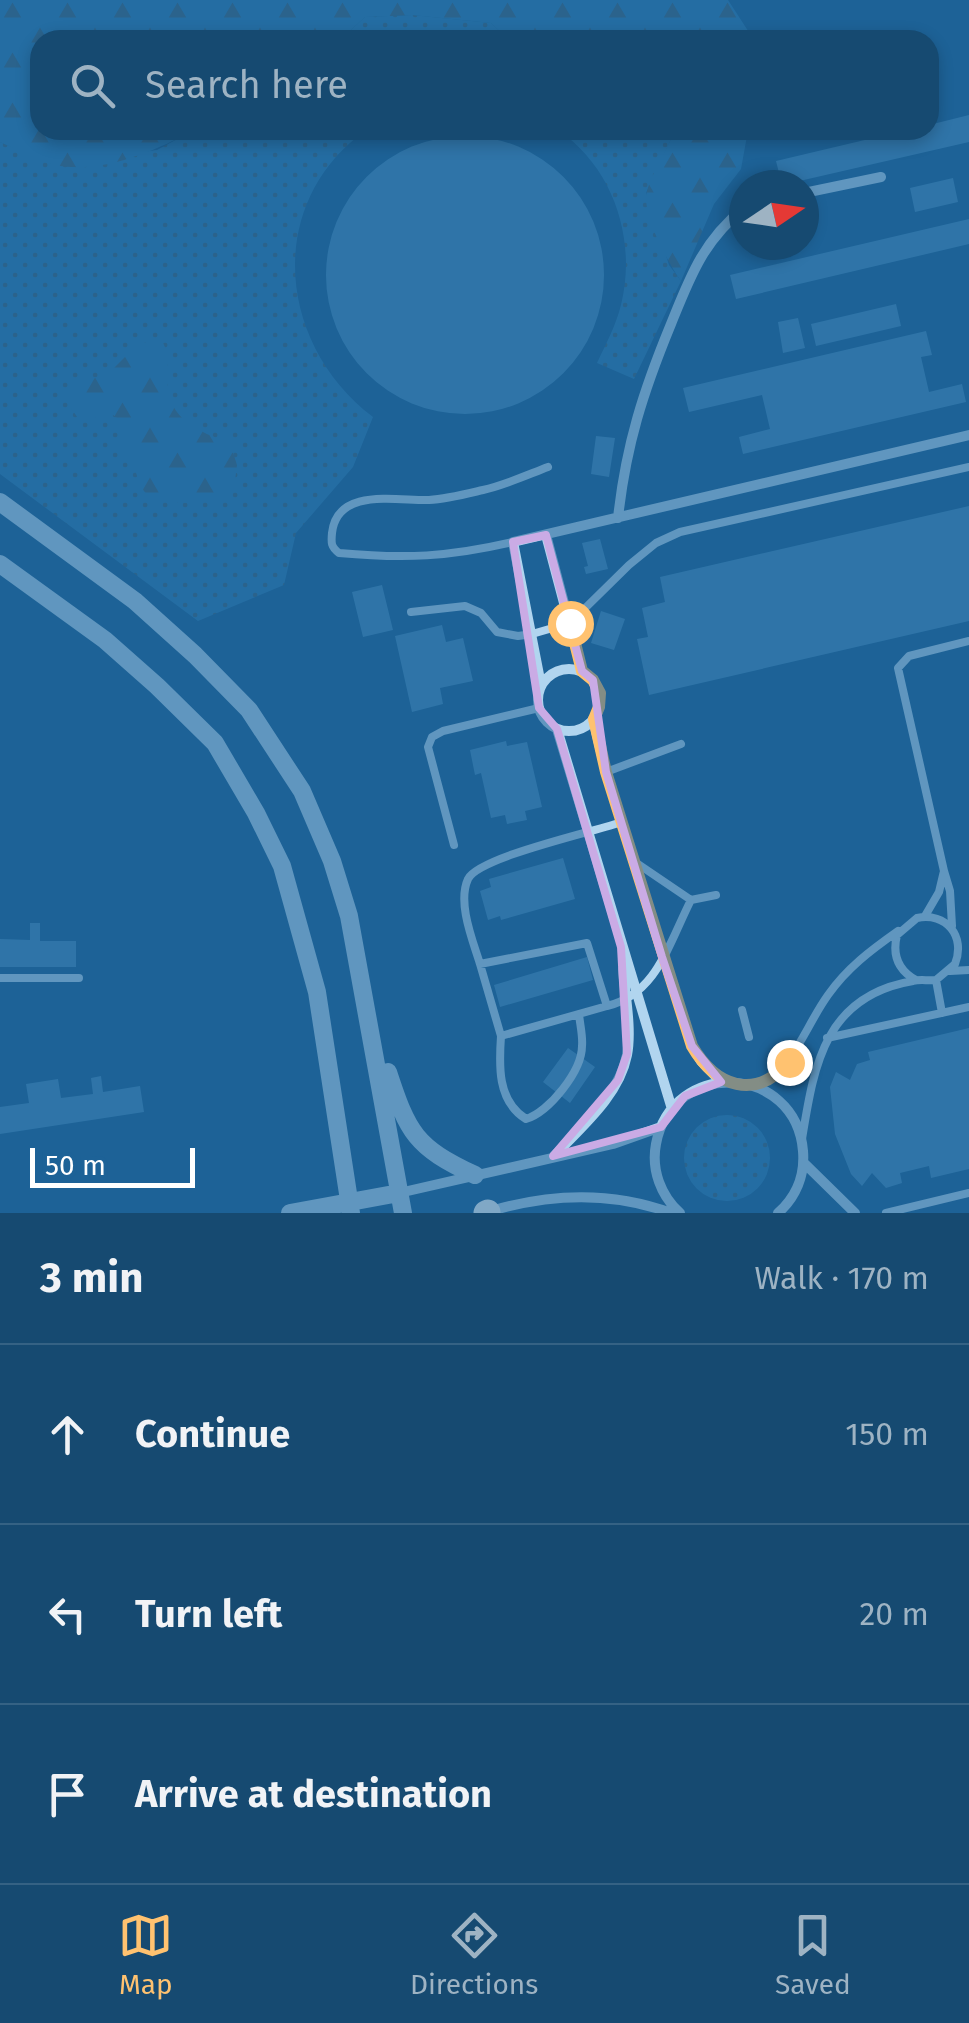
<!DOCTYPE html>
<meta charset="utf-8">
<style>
:root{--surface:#164a71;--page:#235479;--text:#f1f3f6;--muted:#9eb3c3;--line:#356284;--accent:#ffc270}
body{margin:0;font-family:"Fira Sans",sans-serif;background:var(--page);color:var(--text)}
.compass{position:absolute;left:729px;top:170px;width:90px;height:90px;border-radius:50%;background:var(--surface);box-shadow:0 5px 15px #0003;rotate:77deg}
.scale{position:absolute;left:30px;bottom:25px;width:165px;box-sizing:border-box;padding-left:10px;border:5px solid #fff;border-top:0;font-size:28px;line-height:35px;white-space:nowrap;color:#fff;-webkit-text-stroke:8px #1d6297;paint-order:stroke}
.stop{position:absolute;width:30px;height:30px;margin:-22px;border:8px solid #ffc270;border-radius:50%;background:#fff}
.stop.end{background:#ffc270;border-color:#fff;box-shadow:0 2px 10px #0008}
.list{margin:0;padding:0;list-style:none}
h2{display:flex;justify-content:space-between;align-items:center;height:130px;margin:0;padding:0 40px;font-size:42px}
h2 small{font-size:32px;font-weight:400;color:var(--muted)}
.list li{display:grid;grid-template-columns:65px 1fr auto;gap:30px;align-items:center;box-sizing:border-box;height:180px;padding:0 40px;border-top:2px solid var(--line)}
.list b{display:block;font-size:38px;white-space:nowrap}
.list em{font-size:32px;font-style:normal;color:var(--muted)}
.icon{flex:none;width:55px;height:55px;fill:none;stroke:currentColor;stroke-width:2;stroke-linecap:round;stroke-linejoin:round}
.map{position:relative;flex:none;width:969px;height:1213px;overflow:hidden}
.search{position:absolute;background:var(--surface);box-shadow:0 5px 15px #0003;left:30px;right:30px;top:30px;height:110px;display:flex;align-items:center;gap:25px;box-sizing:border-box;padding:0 35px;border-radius:30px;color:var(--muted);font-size:38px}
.sheet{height:670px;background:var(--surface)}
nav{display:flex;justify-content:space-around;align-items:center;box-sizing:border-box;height:140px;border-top:2px solid var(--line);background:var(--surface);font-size:28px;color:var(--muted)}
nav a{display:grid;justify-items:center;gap:5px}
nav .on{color:var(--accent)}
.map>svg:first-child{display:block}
</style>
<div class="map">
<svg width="969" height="1213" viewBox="0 0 969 1213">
<defs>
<pattern id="grass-dots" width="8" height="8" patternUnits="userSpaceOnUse" patternTransform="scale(2.5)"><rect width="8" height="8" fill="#2d7bb2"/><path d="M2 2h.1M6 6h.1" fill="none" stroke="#3c647f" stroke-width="1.8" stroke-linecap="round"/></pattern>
<pattern id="forest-firs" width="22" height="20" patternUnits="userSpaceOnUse" patternTransform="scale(2.5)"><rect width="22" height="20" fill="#2d7bb2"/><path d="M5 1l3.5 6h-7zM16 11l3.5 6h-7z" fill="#3c647f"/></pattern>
</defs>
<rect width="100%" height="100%" fill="#1d6297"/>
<path fill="url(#grass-dots)" d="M412 15 491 23 509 40H340L365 17Z
M194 130H366C263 204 278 345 373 417L353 467 296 533 284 585 198 621 0 474V142L52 164 157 150Z
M558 130H672L671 139 646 193 669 265 681 281 634 379 597 363C606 344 616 325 621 305 637 240 614 168 558 130Z
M684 1158a43 43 0 1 1 86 0a43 43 0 1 1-86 0Z"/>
<path fill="url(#forest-firs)" d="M0 0H728L754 40H509L491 23 412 15 365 17 340 40H40V130H194C153 152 98 176 51 164 34 159 16 149 0 142Z
M672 130H748L741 169 714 204 681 281C668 263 641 213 647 191 652 174 663 156 671 139Z
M139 343H163C172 361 166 363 167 381 169 421 198 431 230 443L237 465 234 488C228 491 220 497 213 499 196 503 155 508 144 491 132 473 139 460 119 444L118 419 112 414 80 421 71 408 72 393 85 381 108 374Z"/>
<path fill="#458bbd" d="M969 115V142L782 185 776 161 907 130H929V125Z
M326 275a139 139 0 1 1 278 0a139 139 0 1 1-278 0Z
M953 178 958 202 915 212 910 188Z
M969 219V244L736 299 730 275Z
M896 304 901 326 816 346 811 324Z
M798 318 805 348 783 353 778 322Z
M926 331 932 355 921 357 929 392 962 384 966 402 743 454 739 437 770 429 762 395 689 412 683 388Z
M596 436 615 438 609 477 591 474Z
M969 506V621L649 695 637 639 648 637 642 608 665 602 660 577Z
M600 539 608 569 586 574 584 567 588 566 582 543Z
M382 585 393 630 363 637 352 592Z
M601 611 625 619 614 650 591 643Z
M442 625 446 642 463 638 473 681 440 688 443 704 412 712 395 636Z
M506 741 507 746 527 742 542 807 525 811 527 820 507 824 505 815 491 818 481 773 475 775 470 750Z
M563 858 575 899 501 920 500 916 488 920 480 891 491 887 489 879Z
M30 923H40V941H76V967H0V939L30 940Z
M587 957 593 980 500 1007 494 985Z
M969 1028V1169L931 1178 929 1166 900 1173 902 1183 886 1188 872 1173 862 1186 851 1174 835 1134 830 1087 836 1072 850 1080 857 1064 870 1060 868 1052Z
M568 1048 595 1067 570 1103 543 1082Z
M101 1076 103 1092 140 1086 144 1112 0 1134V1107L29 1103 26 1084 58 1079 61 1098 93 1094 91 1078Z"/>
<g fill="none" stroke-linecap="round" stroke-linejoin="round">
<path stroke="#b1d5ef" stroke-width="8" d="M513 542C449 557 405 559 339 553 331 547 331 543 332 533 337 487 397 501 429 500 447 499 466 494 483 490 505 485 527 475 548 467
M411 612 465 606 481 613 497 632 518 636 532 634 570 623 629 565 656 543 680 532 969 467
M606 772 681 744
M622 822C593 832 479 857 468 879 457 903 473 941 480 964L587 943 607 1006C657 994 669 943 691 900L635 862
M454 845 428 747 432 737 443 731 539 708
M944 871 898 668 909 656 969 641
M691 900 716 895
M925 916 939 892 944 871 950 891 952 926
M480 964 501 1036 607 1006
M950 971 969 970
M0 978H79
M936 980 942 1013
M742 1010 749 1037
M501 1036C499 1065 497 1101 526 1119 549 1112 582 1071 582 1046 583 1036 580 1025 579 1014
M827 1038 969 1007
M755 1086C796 1067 803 1030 828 995 847 968 871 950 898 931
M802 1139C814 1066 824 996 913 981 920 979 928 981 936 980L955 964C966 936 946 912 917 918L897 935C892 955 898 970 916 980
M886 1213 969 1193"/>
<path stroke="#b1d5ef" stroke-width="10" d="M804 193 881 177
M618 518C626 445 643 392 671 324 690 277 703 241 744 208
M546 535 582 671
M538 700a31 31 0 1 1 62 0a31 31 0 1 1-62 0Z
M541 685 513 542 969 435
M593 719 606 772 692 1046 701 1061 721 1082
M557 729 672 1109
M554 1156C581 1127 619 1096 627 1055 632 1029 625 995 623 969
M804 1163 855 1213
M399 1193 613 1144 661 1127
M491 1211C552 1193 611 1191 671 1213
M680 1213C661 1196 651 1170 656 1144 672 1058 796 1064 803 1151 805 1175 796 1197 778 1213"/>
<path stroke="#b1d5ef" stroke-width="18" d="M0 502 135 601 195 655 249 710 302 791 332 861 349 916 403 1213
M0 564 105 640 157 686 215 743 256 813 282 866 317 992 351 1213
M388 1072C408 1133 415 1147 475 1175
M290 1213 399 1193"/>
<path stroke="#f9fcff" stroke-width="25" d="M486 1213 488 1212"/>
</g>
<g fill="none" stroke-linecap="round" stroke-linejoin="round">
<path stroke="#ffc270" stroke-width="12" d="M570 623 582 671 593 680 600 693 599 707 594 719 606 772 692 1046C716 1087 755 1101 789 1062"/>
</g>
<path d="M0 0H969V1213H0ZM546 535 582 671 593 680 606 772 662 957 692 1046 721 1082 685 1096 661 1127 553 1156 618 1080 627 1054 621 947 557 729 539 708 513 542Z" fill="#1d6297" fill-opacity=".55" fill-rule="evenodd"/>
<path fill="none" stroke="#caabe5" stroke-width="8" stroke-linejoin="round" d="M546 535 582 671 593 680 606 772 662 957 692 1046 721 1082 685 1096 661 1127 553 1156 618 1080 627 1054 621 947 557 729 539 708 513 542Z"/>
</svg>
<svg class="compass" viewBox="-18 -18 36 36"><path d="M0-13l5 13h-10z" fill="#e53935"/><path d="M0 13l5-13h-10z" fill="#9eb3c3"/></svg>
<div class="scale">50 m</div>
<div class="stop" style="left:570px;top:623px"></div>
<div class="stop end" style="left:789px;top:1062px"></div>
<div class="search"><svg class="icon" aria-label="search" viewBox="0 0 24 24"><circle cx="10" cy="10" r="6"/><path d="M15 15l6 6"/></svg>Search here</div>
</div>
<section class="sheet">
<h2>3 min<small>Walk · 170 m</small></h2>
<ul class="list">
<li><svg class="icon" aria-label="ahead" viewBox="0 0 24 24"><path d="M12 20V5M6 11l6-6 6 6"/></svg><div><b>Continue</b></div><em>150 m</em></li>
<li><svg class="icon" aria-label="left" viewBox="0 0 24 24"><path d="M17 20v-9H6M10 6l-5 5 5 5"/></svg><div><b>Turn left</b></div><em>20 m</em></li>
<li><svg class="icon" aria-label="arrive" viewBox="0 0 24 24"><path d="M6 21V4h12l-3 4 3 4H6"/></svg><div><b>Arrive at destination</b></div></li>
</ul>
</section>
<nav>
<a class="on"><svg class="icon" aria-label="map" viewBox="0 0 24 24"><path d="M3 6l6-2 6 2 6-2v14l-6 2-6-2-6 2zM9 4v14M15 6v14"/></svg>Map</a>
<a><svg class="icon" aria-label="directions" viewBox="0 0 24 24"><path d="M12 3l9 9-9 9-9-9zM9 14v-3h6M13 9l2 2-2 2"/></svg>Directions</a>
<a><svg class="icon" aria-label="saved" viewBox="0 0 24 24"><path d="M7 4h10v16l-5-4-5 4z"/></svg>Saved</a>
</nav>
